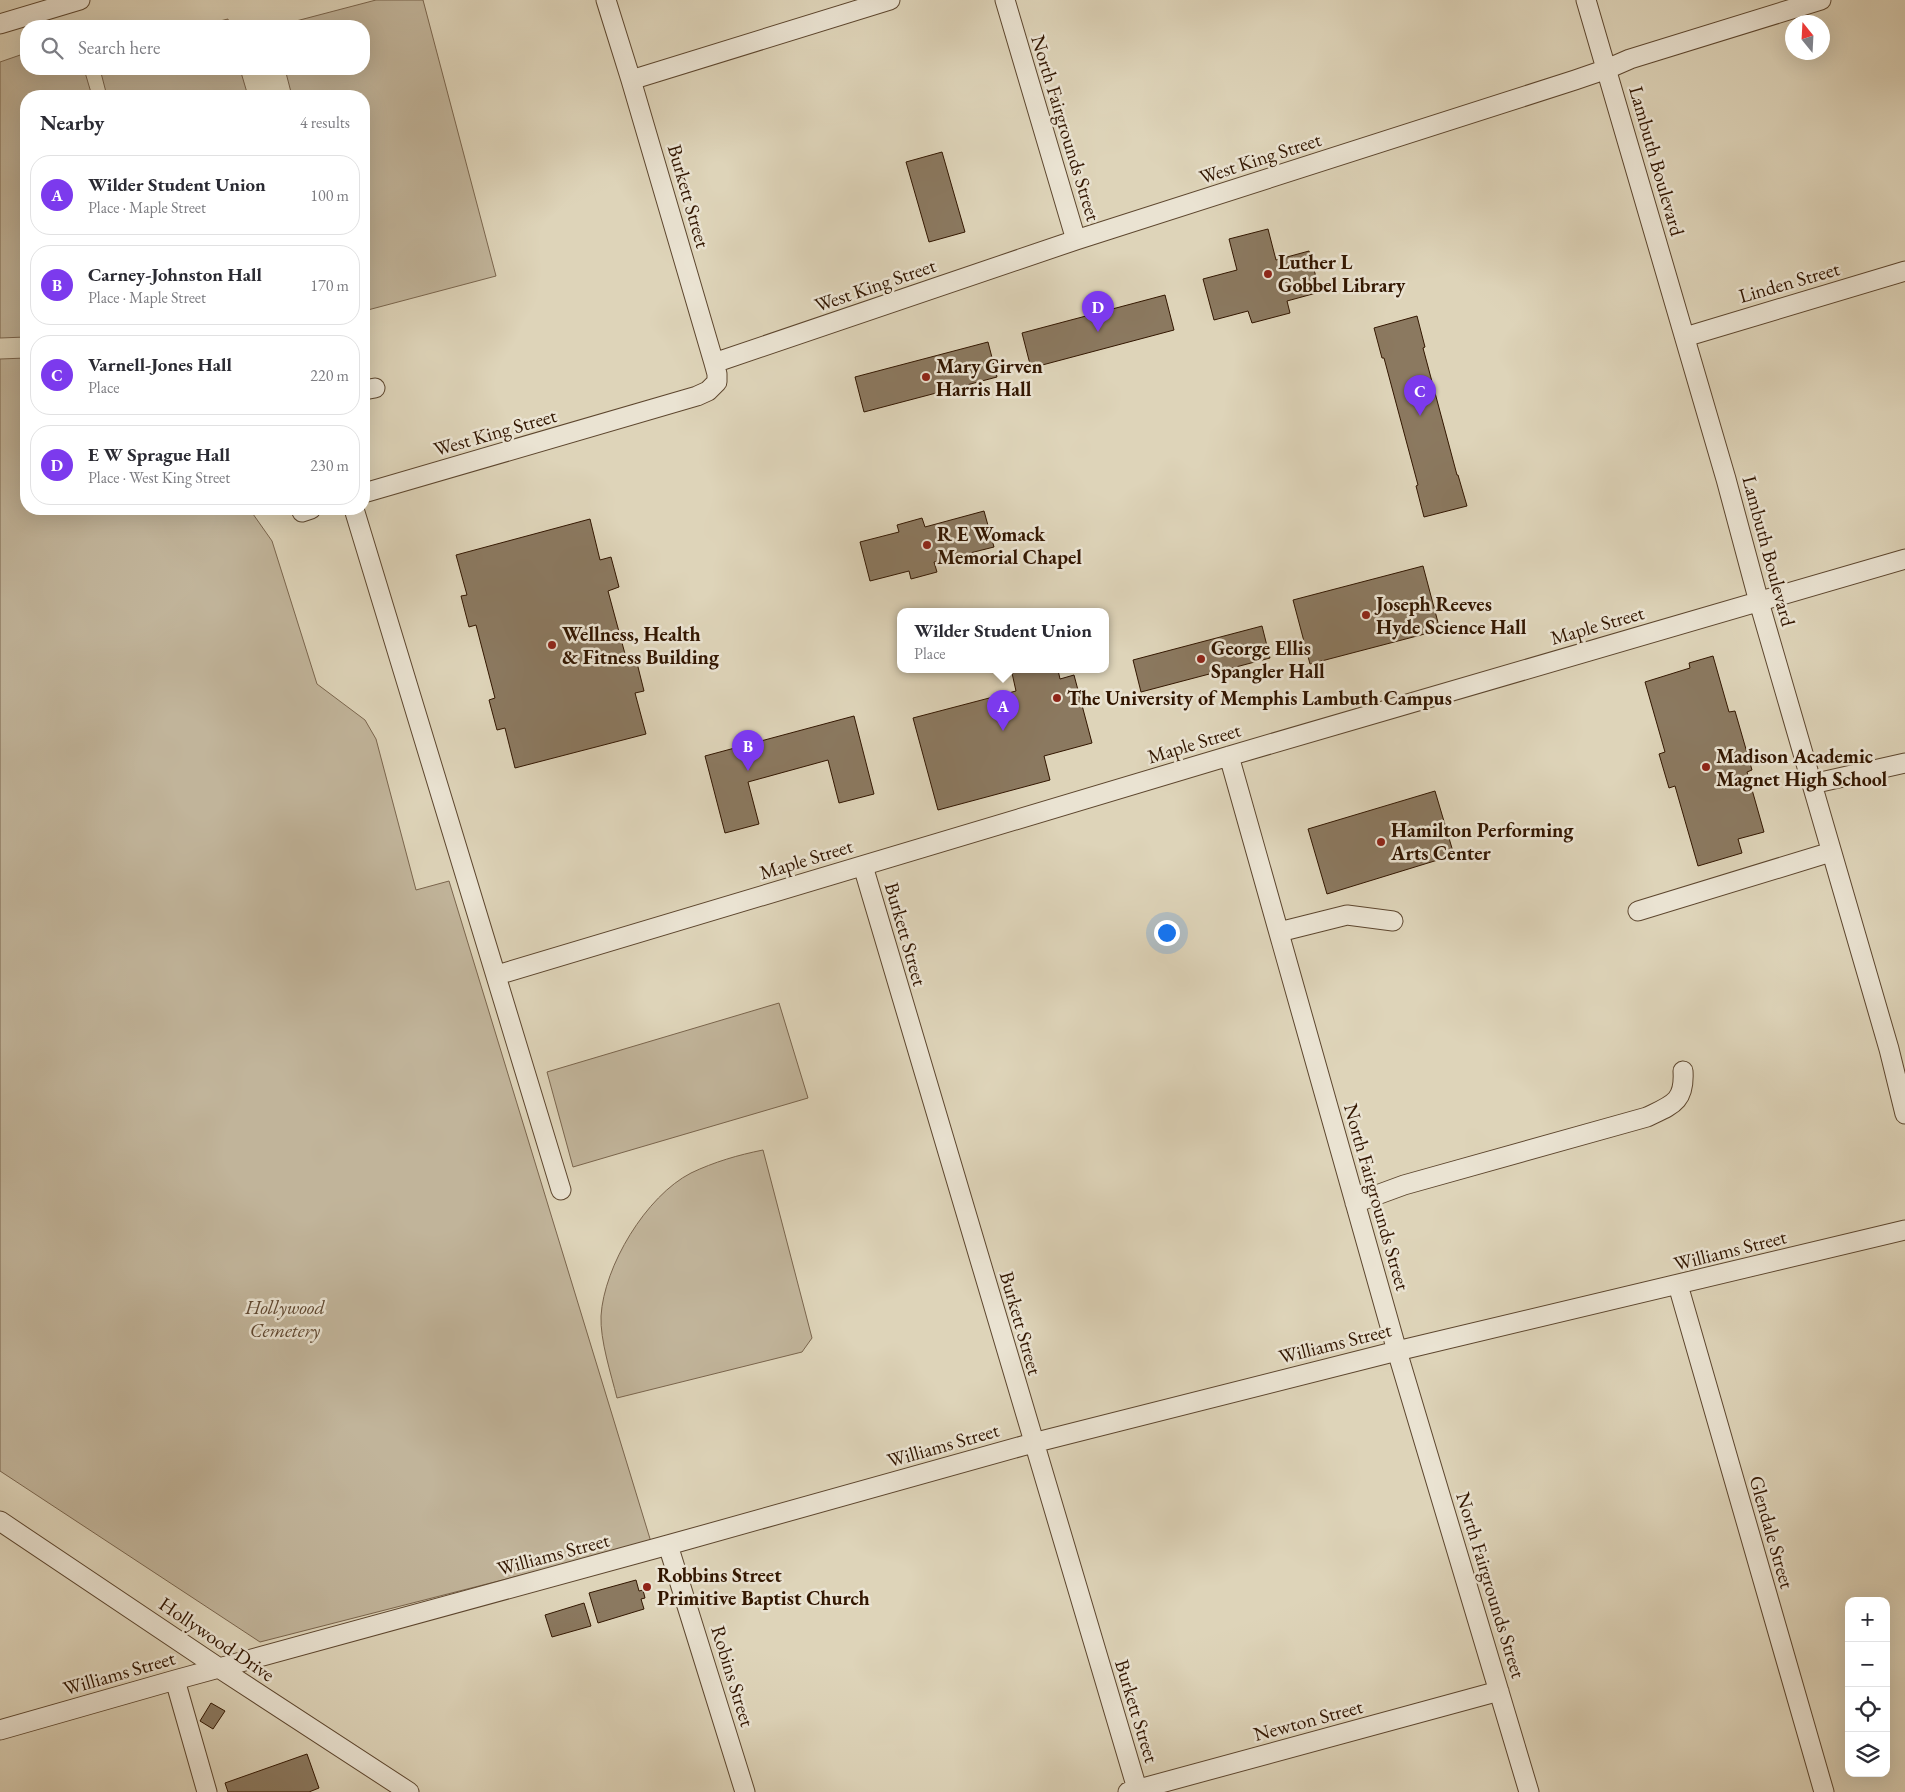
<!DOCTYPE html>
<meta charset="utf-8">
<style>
:root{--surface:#fff;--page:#f2f2f3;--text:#2b2b33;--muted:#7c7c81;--line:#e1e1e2;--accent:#7c3aed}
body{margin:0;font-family:"EB Garamond",serif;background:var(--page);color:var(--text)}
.controls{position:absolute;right:15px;bottom:15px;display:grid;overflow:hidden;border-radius:10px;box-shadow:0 5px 20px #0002}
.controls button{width:45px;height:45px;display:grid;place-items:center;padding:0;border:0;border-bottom:1px solid var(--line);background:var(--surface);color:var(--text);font:25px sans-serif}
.compass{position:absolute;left:1785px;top:15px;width:45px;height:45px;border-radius:50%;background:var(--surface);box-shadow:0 5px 20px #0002;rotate:342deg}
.you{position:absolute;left:1166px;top:932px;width:18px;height:18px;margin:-12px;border:4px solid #fff;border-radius:50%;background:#1a73e8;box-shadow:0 0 0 8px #1a73e833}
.badge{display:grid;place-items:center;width:32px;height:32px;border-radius:50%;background:var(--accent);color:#fff;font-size:16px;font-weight:700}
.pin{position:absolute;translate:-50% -41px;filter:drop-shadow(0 1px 2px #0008)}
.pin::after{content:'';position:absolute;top:26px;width:18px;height:15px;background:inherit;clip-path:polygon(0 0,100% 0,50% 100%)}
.popup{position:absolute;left:897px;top:608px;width:212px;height:65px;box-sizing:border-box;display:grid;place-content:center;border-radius:10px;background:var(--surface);filter:drop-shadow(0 1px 4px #0005);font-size:16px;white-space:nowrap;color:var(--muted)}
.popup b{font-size:19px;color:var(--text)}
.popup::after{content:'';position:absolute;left:50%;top:100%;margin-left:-10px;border:10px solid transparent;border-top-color:var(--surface)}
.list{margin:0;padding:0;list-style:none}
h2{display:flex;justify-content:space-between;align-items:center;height:65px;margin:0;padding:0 20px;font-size:21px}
h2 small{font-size:16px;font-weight:400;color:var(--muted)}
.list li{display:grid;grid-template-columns:32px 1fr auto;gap:15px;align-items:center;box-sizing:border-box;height:80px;margin:0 10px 10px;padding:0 10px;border:1px solid var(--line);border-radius:20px}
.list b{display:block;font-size:19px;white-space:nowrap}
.list p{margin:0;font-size:16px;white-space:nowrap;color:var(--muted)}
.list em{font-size:16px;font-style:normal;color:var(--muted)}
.icon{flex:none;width:28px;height:28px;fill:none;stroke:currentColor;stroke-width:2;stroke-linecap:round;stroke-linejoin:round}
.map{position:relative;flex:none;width:1905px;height:1792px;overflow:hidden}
.search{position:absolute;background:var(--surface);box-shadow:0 5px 20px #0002;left:20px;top:20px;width:350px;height:55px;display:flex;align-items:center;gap:12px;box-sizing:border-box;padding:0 18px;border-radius:20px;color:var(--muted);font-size:19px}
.panel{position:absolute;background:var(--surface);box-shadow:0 5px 20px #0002;left:20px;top:90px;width:350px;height:425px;border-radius:20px}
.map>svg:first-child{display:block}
</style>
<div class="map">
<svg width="1905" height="1792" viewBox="0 0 1905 1792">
<rect width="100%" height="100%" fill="#ded4b9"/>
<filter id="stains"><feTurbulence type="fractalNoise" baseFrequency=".004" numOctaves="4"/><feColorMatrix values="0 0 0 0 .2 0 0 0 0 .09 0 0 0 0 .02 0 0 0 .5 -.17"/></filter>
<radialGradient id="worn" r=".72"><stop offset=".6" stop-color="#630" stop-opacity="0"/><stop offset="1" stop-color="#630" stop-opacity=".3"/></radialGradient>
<path fill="#c1b49a" stroke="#7a654d" d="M376 0H423L496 276 364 311V96H292L285 69H364V26H277Z
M228 19 229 26H200Z
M26 53V69H84L92 96H26V337L0 338V62Z
M100 69H240L248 96H107Z
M26 358V509H246L253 514 272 541 317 684 365 720 376 739 416 890 449 881 651 1542 260 1642 0 1471V359Z
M779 1003 808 1098 573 1167 547 1072Z
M763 1150 812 1338 802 1352 617 1398C611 1374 600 1340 601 1316 604 1266 646 1196 691 1173 714 1162 738 1155 763 1150Z"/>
<path fill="#8b7960" stroke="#321600" d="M284 91 285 96H268Z
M942 152 965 232 929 242 906 162Z
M1268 229 1276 260 1309 251 1320 292 1287 301 1290 313 1252 323 1248 311 1214 320 1203 279 1237 270 1229 239Z
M1165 295 1174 330 1031 368 1022 333Z
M1417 316 1425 347 1423 348 1457 475H1458L1467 506 1424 517 1416 486 1418 485 1384 358H1382L1374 328Z
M988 342 997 377 864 412 855 377Z
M984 511 994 547 934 562 937 572 911 579 909 571 870 581 860 542 899 532 897 525 922 518 925 527Z
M590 519 600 560 611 557 619 587 608 591 628 665 637 663 644 691 635 693 646 734 515 768 505 728 497 730 489 700 495 698 476 625 469 627 461 596 467 595 456 555Z
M1423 566 1440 630 1310 664 1293 600Z
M1262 626 1270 658 1141 692 1133 660Z
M1713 656 1729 712 1735 711 1752 770 1747 772 1764 832 1738 839 1742 853 1698 866 1675 786 1669 788 1659 754 1665 752 1645 682 1690 668 1689 663Z
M1023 670H1058L1060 679 1074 675 1092 743 1044 756 1050 780 938 810 913 718 1016 691 1012 673Z
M854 716 874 794 839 803 828 760 748 782 759 824 725 833 705 756Z
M1435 791 1454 855 1327 894 1308 829Z
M636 1580 639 1591 643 1590 645 1598 641 1599 644 1609 598 1623 589 1593Z
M584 1603 591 1626 552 1637 545 1615Z
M211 1703 225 1711 213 1729 200 1721Z
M307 1754 319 1788 309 1792H228L225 1783Z"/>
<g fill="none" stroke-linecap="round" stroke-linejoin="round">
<defs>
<path id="minor" d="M1005 0 1076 240
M1586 0 1726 479 1759 602 1889 1049 1905 1114
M0 24 80 0
M631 80 890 0
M1685 337 1905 271
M714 363 1076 240 1575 80 1607 69 1630 59 1821 0
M364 390 375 388
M364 493 697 396 708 391 717 382V374L714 363 631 80 606 0
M354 509 561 1190
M302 512 311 509
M1229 756 1397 1351 1529 1792
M1812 784 1905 763
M863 866 1138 1792
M1638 911 1831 852
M1279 932 1347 915 1393 921
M497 975 1229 756 1905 559
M1355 1203 1404 1185 1647 1117C1672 1105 1685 1102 1683 1071
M1678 1285 1824 1792
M0 1521 219 1668 409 1792
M668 1545 745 1792
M175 1680 207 1792
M0 1730 175 1680 668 1545 1033 1443 1397 1351 1905 1230
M1128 1792 1499 1691"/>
</defs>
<use href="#minor" stroke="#5d462e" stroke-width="21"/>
<use href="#minor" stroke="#eae3d2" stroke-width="19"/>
</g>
<g fill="#8f2418" stroke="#eae3d2" stroke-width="2">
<circle cx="1268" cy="274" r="5"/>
<circle cx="926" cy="377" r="5"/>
<circle cx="927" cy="545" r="5"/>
<circle cx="1366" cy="615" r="5"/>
<circle cx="552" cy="645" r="5"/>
<circle cx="1201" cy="659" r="5"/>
<circle cx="1057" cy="698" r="5"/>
<circle cx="1706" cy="767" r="5"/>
<circle cx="1381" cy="842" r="5"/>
<circle cx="647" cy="1587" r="5"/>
</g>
<g text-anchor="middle" stroke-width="5" stroke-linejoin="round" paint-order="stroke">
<g font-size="20" fill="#321600" stroke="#eae3d2">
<text transform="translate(1066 128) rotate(73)" y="7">North Fairgrounds Street</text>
<text transform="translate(1260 158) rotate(-18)" y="7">West King Street</text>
<text transform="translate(1657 161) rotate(74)" y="7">Lambuth Boulevard</text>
<text transform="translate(689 196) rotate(74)" y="7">Burkett Street</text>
<text transform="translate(1789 282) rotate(-16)" y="7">Linden Street</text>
<text transform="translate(875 285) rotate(-19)" y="7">West King Street</text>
<text transform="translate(495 432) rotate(-16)" y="7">West King Street</text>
<text transform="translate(1769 551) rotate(75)" y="7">Lambuth Boulevard</text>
<text transform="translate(1597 625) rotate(-16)" y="7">Maple Street</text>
<text transform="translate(1194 743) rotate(-17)" y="7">Maple Street</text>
<text transform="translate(806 859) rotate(-17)" y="7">Maple Street</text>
<text transform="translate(906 934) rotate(74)" y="7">Burkett Street</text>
<text transform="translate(1377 1197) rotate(74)" y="7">North Fairgrounds Street</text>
<text transform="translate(1730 1250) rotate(-14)" y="7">Williams Street</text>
<text transform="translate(1021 1323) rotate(74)" y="7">Burkett Street</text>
<text transform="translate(1335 1343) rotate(-14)" y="7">Williams Street</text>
<text transform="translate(943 1445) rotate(-16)" y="7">Williams Street</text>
<text transform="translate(1772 1532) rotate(74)" y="7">Glendale Street</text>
<text transform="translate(553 1554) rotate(-15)" y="7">Williams Street</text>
<text transform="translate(1491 1585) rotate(73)" y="7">North Fairgrounds Street</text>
<text transform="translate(217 1639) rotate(34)" y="7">Hollywood Drive</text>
<text transform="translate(119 1673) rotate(-16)" y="7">Williams Street</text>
<text transform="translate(733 1676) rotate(73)" y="7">Robins Street</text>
<text transform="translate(1137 1711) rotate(73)" y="7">Burkett Street</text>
<text transform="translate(1308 1720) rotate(-15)" y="7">Newton Street</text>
</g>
<g font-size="20" font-weight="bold" fill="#321600" stroke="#eae3d2" text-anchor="start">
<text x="1278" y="269">Luther L<tspan x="1278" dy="23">Gobbel Library</tspan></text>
<text x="936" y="373">Mary Girven<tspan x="936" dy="23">Harris Hall</tspan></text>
<text x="937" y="541">R E Womack<tspan x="937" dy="23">Memorial Chapel</tspan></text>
<text x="1376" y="611">Joseph Reeves<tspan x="1376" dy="23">Hyde Science Hall</tspan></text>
<text x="562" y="641">Wellness, Health<tspan x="562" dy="23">&amp; Fitness Building</tspan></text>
<text x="1211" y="655">George Ellis<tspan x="1211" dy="23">Spangler Hall</tspan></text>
<text x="1067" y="705">The University of Memphis Lambuth Campus</text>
<text x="1716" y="763">Madison Academic<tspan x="1716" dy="23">Magnet High School</tspan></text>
<text x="1391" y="837">Hamilton Performing<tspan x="1391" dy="23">Arts Center</tspan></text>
<text x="657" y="1582">Robbins Street<tspan x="657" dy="23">Primitive Baptist Church</tspan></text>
</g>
<g font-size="20" font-style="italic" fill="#5d452e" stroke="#eae3d2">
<text x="285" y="1314">Hollywood<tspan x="285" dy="23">Cemetery</tspan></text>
</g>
</g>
<rect width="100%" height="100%" filter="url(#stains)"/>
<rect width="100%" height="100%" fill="url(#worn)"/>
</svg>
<div class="controls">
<button>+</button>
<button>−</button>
<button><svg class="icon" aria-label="locate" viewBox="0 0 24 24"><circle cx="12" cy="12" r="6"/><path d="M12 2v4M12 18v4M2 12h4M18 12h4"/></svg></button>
<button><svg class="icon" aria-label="layers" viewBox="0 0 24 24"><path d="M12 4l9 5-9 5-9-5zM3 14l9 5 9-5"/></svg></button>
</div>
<svg class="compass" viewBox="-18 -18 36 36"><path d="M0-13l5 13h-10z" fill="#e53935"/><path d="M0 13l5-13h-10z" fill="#7c7c81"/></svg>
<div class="you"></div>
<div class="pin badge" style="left:1003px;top:731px">A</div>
<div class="popup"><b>Wilder Student Union</b>Place</div>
<div class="pin badge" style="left:748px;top:771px">B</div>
<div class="pin badge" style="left:1420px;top:416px">C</div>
<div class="pin badge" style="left:1098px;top:332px">D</div>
<div class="search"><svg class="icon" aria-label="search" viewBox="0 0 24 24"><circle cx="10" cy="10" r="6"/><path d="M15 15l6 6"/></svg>Search here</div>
<section class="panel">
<h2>Nearby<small>4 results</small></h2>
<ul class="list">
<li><span class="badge">A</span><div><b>Wilder Student Union</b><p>Place · Maple Street</p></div><em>100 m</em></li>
<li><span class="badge">B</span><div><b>Carney-Johnston Hall</b><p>Place · Maple Street</p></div><em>170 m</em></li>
<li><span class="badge">C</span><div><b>Varnell-Jones Hall</b><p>Place</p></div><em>220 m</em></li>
<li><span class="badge">D</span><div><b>E W Sprague Hall</b><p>Place · West King Street</p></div><em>230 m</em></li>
</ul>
</section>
</div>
